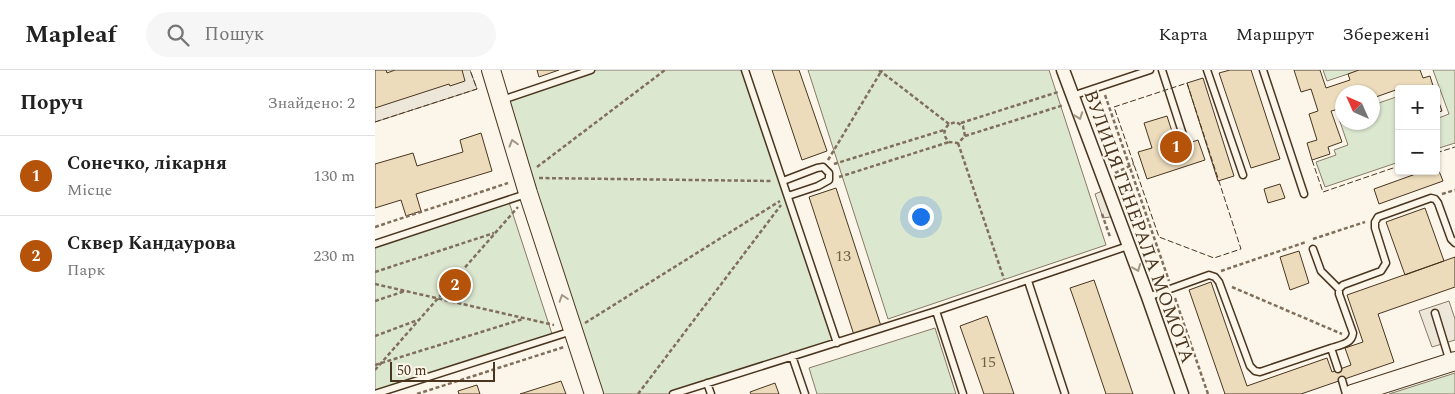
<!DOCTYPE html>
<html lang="uk">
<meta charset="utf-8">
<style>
:root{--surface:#fff;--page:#f6f6f6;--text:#222;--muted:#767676;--line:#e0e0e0;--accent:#b45309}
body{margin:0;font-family:Spectral,serif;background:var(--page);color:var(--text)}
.controls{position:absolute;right:15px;top:15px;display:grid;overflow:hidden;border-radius:5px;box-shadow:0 1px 4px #0004}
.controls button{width:45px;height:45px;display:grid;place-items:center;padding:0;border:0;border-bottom:1px solid var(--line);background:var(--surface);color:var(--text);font:25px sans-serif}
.compass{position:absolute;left:960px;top:15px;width:45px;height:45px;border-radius:50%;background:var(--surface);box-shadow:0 1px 4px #0004;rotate:315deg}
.scale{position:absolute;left:15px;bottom:12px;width:105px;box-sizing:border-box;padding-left:5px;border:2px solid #4a3520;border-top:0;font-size:14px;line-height:18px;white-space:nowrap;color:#4a3520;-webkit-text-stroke:4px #fbf6e9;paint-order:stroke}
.you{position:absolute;left:545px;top:146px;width:18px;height:18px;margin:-12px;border:4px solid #fff;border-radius:50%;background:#1a73e8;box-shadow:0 0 0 8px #1a73e833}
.badge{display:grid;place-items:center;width:32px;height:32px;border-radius:50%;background:var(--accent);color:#fff;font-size:16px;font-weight:700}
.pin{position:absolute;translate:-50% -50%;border:2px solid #fff;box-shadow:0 1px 5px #0006}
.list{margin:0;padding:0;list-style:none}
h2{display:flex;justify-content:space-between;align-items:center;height:65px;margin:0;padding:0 20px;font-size:21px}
h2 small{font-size:16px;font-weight:400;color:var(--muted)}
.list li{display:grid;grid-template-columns:32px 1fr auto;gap:15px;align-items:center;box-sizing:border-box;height:80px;padding:0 20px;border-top:1px solid var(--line)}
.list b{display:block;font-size:19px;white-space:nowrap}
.list p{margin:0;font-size:16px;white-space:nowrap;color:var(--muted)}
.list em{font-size:16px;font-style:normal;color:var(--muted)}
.icon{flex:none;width:28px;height:28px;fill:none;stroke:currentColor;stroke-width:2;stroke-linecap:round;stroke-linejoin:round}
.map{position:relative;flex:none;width:1080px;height:324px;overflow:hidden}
header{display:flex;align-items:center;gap:30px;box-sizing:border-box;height:70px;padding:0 25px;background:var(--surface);border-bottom:1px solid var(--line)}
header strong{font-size:24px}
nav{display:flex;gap:28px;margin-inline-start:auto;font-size:18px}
.search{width:350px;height:45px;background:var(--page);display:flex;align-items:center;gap:12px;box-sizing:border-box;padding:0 18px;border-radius:28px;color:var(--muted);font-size:19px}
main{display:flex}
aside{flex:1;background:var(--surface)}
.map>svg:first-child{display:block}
</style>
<header>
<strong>Mapleaf</strong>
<div class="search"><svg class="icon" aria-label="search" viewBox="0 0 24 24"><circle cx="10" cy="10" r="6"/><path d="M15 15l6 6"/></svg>Пошук</div>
<nav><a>Карта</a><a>Маршрут</a><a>Збережені</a></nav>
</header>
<main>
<aside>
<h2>Поруч<small>Знайдено: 2</small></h2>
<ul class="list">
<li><span class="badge">1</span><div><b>Сонечко, лікарня</b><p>Місце</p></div><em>130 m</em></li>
<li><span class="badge">2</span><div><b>Сквер Кандаурова</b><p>Парк</p></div><em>230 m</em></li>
</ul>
</aside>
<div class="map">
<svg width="1080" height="324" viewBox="0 0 1080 324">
<rect width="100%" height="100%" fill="#fbf6e9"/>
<path fill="#dce7d0" stroke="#887966" d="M213 0H370L462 273 298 324H227L155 102 134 27Z
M433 0H674L731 175 513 249Z
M948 0H985L952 11Z
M1058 0H1080V73L1061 79V49L1074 44Z
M1024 26V92L950 117 941 92 961 85 959 80 973 75 963 46 967 44 968 52H998V35Z
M133 129 178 267 0 324V174Z
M560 258 581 324H442L434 298Z
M1080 303V324H1014Z"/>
<path fill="#ede7d9" stroke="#887966" d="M0 0H95L102 19 0 52Z
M732 119 742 146 728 148 720 124Z
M1074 231 1080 249V270L1057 277 1044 241Z"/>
<path fill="#ecdcbc" stroke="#4a3520" d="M0 0H11L12 3 20 0H87L90 11 75 16 74 14 0 38Z
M162 0H184L164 7Z
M397 0H424L452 81 427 90Z
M855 0H876L905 89 876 98 844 3Z
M919 0H945L951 18 975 10 973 4 984 0H1045L1048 8 1055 6 1059 19H1033L1032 16 998 28V22H968V38L956 41 967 72 953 77 955 84 937 90 932 73 942 70 934 44 943 41 936 19 926 22Z
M828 8 859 106 843 111 812 13Z
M1061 24 1067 41 1061 43Z
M792 46 802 77 823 70 830 90 772 109 763 82 777 78 769 53Z
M106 63 117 101 41 124 46 141 31 146 26 130 0 138V94L38 83 42 96 88 82 85 70Z
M1062 96 1068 111 1004 134 999 119 1049 101H1061Z
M905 114 910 128 893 133 889 119Z
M461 118 506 256 479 265 434 127Z
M1050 138 1069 191 1030 205 1011 152Z
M924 181 934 213 915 220 905 187Z
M1080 187V217L1003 244 1019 292 926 324H850L814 220 836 212 872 316 952 288 957 302 976 295 970 278 988 272 972 225Z
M719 210 758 324H731L702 238 695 218Z
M612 246 639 324H609L585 256Z
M186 311 191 324H145Z
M400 313 404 324H376L375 322Z
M102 315 105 324H84L83 321Z"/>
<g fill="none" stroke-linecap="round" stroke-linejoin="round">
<defs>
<path id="lane" d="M370 0 462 273
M787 0 808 65
M832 0 868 105
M888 0 929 124
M697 26 775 0
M127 30 216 0
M408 111 442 98 448 97 454 103V110L443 116 413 126
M0 174 151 124
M938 179 946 201 964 219
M653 211 690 324
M773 227 834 205 840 207 844 212 875 296 880 301 885 302 956 278
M561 241 588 324
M1060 243 1075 292
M417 286 430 324
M963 299 956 278C965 275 977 274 978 263L964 224V219L968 215 1006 201 1011 193 1000 158V152L1003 147 1056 128 1060 129 1063 133 1076 169 1080 173
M967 310 971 324
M332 313 336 324
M0 324 197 261
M298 324 561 241 753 176"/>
<path id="street" d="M688 0 773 227 807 324"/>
<path id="secondary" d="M116 0 153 123 219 324
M977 324 1080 291"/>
</defs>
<use href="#lane" stroke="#4a3520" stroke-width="9"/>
<use href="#street" stroke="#4a3520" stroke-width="15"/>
<use href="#secondary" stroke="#4a3520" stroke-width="20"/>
<path stroke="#7f6f5c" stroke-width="2.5" stroke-dasharray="4 2.5" stroke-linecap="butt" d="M504 0 574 54
M730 25 794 211
M586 53 683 22
M590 66 588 56 581 52 574 54C568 60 568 66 574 72L583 73 590 66 689 35
M583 73 629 209
M453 90 507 0
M459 94 569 60
M162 97 290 0
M740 103 759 94
M464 107 574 72
M164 108 396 111
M1067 124 1080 120
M727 144 735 167
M0 157 133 113
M938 169 990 152
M846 201 931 172
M0 202 119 163
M0 214 179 255
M857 217 967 264
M800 228 833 324
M0 231 30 221
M210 253 405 131
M0 266 43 250
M0 295 148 249
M0 300 143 137
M42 324 189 277
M263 324 406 135"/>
<use href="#lane" stroke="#fbf6e9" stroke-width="6"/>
<use href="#street" stroke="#fbf6e9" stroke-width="12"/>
<use href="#secondary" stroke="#fbf6e9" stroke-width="18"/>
<path stroke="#4a3520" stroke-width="1" stroke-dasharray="6 2.5" stroke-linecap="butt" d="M812 13 866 179 839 188 784 167 739 37Z
M0 52 102 19 95 0
M1061 83 1080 77
M937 90 948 122 1024 96"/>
</g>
<defs><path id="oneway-chevron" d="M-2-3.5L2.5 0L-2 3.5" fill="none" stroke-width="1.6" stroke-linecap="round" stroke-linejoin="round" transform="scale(1.25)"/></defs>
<g stroke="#a29684">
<use href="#oneway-chevron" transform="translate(704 46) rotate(70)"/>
<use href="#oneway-chevron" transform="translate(138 73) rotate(-106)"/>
<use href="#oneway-chevron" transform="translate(762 198) rotate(68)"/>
<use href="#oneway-chevron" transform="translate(188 228) rotate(-108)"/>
</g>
<g text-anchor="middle" stroke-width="4" stroke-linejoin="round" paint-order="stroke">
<g font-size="16" fill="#725f47">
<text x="468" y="191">13</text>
<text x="613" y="297">15</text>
</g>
<g font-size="19" fill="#4a3520" stroke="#fbf6e9">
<text transform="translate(765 156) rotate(70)" y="7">ВУЛИЦЯ ГЕНЕРАЛА МОМОТА</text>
</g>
</g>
</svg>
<div class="controls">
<button>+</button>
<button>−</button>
</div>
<svg class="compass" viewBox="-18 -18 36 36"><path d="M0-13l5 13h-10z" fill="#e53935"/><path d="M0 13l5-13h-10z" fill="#767676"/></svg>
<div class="scale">50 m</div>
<div class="you"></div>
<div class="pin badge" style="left:801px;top:77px">1</div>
<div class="pin badge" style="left:80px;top:215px">2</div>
</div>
</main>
